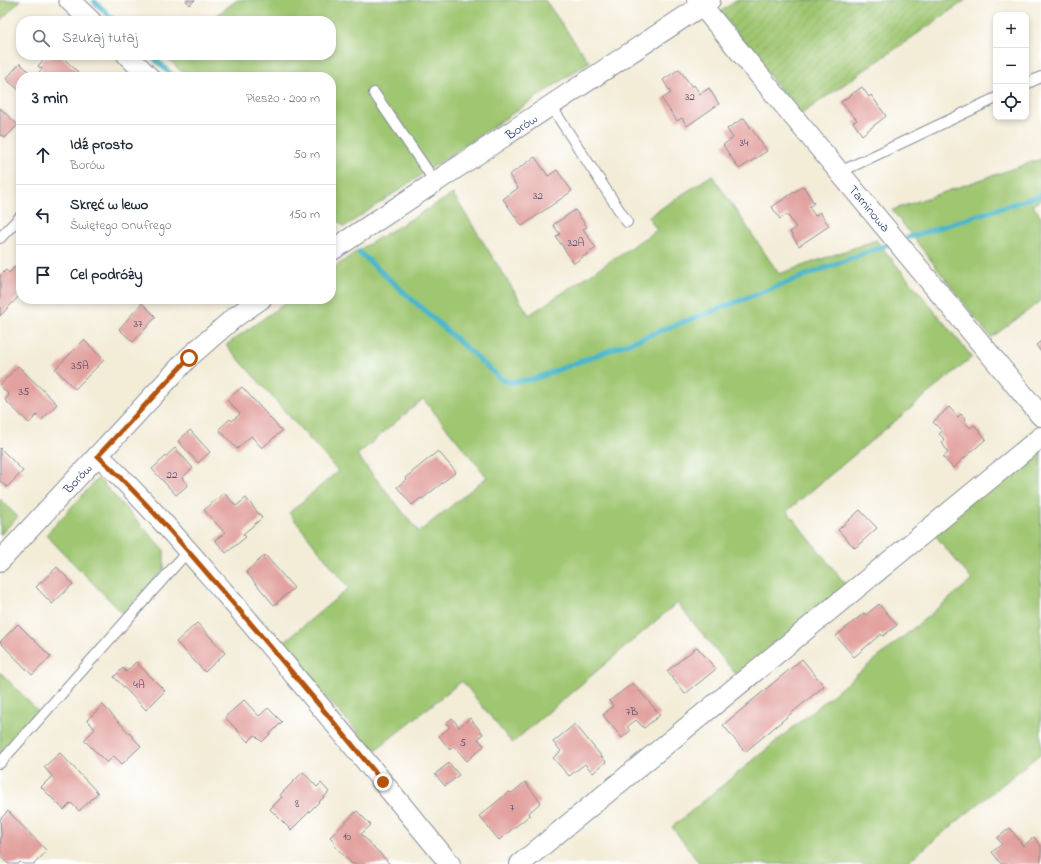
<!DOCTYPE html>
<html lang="pl">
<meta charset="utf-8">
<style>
:root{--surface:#fff;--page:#f2f2f3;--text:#1f2937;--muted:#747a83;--line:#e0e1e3}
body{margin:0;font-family:"Indie Flower",sans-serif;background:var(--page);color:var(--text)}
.controls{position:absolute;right:12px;top:12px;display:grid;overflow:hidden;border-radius:8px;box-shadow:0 2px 6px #0003}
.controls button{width:36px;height:36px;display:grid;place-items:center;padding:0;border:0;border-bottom:1px solid var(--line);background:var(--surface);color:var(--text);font:20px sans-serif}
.stop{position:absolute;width:12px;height:12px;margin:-9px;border:3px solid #b45309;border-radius:50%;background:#fff}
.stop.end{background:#b45309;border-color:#fff;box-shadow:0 1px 4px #0008}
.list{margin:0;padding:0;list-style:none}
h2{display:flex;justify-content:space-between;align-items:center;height:52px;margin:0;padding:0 16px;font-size:17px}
h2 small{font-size:13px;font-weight:400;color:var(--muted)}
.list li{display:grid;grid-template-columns:26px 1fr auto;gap:12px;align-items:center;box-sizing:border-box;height:60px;padding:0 16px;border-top:1px solid var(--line)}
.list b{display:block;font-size:15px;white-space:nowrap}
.list p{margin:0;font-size:13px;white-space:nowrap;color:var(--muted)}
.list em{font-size:13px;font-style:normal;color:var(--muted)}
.icon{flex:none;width:22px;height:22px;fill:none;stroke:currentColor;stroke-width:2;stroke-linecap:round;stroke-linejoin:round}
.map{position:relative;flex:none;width:1041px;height:864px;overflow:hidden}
.search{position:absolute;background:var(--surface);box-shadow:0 2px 6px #0003;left:16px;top:16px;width:320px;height:44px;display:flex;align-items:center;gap:10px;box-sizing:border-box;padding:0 14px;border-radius:16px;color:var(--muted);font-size:15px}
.panel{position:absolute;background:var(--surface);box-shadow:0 2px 6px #0003;left:16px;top:72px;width:320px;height:232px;border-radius:16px}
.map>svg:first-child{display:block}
</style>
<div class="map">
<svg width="1041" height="864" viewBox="0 0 1041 864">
<defs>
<pattern id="garden-furrows" width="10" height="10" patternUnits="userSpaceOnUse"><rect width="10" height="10" fill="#9fc671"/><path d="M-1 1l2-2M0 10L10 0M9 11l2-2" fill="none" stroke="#88aa64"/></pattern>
</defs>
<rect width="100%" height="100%" fill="#fff"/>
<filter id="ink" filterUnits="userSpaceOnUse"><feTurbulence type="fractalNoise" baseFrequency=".025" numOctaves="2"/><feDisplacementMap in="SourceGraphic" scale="8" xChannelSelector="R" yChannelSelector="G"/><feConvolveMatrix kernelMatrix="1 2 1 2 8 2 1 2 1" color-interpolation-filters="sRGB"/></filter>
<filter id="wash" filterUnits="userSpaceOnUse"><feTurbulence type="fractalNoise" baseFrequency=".012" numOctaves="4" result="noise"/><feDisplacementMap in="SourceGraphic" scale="16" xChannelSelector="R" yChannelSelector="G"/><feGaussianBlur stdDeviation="0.9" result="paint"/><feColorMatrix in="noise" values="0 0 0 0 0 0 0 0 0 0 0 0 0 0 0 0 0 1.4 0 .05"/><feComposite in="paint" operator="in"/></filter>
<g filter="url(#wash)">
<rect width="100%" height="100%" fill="#f3ecd7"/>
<path fill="#9fc671" stroke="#5d7a68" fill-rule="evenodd" d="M0 0H21L0 21Z
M237 0H545L589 62 344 227 331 215V77H187L164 55H331V21H209Z
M1041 159V200L1032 205 1041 216V301L991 338 892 210Z
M712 175 779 274 876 240 972 357 787 511 847 586 1041 450V753L905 864H700L672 827 972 580 934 534 748 689 677 603 512 743 462 681 374 751 276 641H285L349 588 289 513 338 471 226 345 291 299H331V270L357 251 453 194 529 315 657 230 648 217ZM423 399 487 477 419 532 357 455Z
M98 478 164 550V569L123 614 46 535Z
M0 499 18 517 0 535Z
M0 672 38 711 0 754Z"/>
<path fill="url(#garden-furrows)" stroke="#5d7a68" d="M737 0H966L800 115 720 12Z"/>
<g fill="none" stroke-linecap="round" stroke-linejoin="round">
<path stroke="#4cb7c9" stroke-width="5.5" d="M95 2 115 21
M156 60 174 77
M331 224 335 228
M907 238 1041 195
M359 252 502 380 511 382 534 379 886 245"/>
</g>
<g id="blocks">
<path fill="#e2a19e" d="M186 0H195L189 5Z
M52 55H60L78 72 73 77H21V92L6 79 20 63 34 77 42 69 38 66 47 56 49 59Z
M679 69 692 87 694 85 700 94 709 88 719 104 687 126 682 118 677 121 662 99 671 93 663 80Z
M862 87 869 97 871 95 886 116 862 135 853 122 857 120 841 102Z
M0 108 18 125 5 138 1 135 0 137Z
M744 118 767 151 739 169 723 145 733 138 727 129Z
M535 157 548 176 557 170 572 191 522 226 503 199 518 188 509 175Z
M803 186 814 203 809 207 815 216 820 212 829 226 799 246 790 232 796 228 787 214 780 219 772 207Z
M575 210 587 227 583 229 596 248 574 263 556 237 560 234 553 225Z
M16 266 21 271V294L0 316V276L6 270 9 273Z
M142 303 156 317 133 342 119 329Z
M84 340 104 360 75 389 55 369Z
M1041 341V352L1036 345Z
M18 366 57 404 42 420 37 415 29 423 5 400 9 395 0 385Z
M242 387 282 431 262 448 251 436 237 449 219 429 230 419 232 421 240 414 227 400Z
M949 407 958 417 961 414 966 420 964 421 970 428 974 425 986 439 953 468 943 457 948 453 942 442 944 439 939 434 942 431 933 422Z
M190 430 210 452 198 463 178 441Z
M0 448 23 471 7 487 0 481Z
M175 448 193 468 182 478 188 485 176 495 152 469Z
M438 451 456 472 422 499 421 498 412 505 397 487 407 479 405 478Z
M224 493 236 506 246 498 262 518 243 534 246 537 226 553 215 540 225 533 204 510Z
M860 510 877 528 855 548 838 530Z
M265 555 294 588 274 605 246 572Z
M57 567 73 584 52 604 36 587Z
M879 604 897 625 883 636 881 634 854 657 836 636 864 613 866 615Z
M197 623 225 653 205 672 176 642Z
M18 624 51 657 32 675 0 642Z
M697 647 716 669 685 694 667 671Z
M802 659 824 686 745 752 723 725Z
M136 662 165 691 146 710 114 677 123 668 126 672Z
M633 683 660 715 644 728 636 720 627 727 630 731 622 738 603 715 613 706 609 701Z
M244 700 259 716 268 708 282 722 262 742 255 735 248 742 225 717Z
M103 705 141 746 122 764 114 756 107 763 84 740 95 729 87 720Z
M452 718 459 727 470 718 483 734 478 739 484 746 467 761 454 746 450 750 439 736 450 727 446 723Z
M575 724 606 762 593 773 585 764 569 776 553 758 561 751 553 742Z
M60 753 98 793 79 811 71 803 64 810 41 787 52 776 44 767Z
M449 763 459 775 445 786 435 774Z
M303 772 317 787 321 783 329 792 291 830 270 809 282 797 280 795Z
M525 782 541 802 529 813 530 815 499 840 479 816 509 792 512 793Z
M8 811 47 851 34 864H23L20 862 18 864H8L0 856 1 834 0 819Z
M357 811 371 825 361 834 390 864H352L333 844 335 842 330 837Z
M1010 828 1023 846 1034 837 1041 846V862L1038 864H1001L992 852 1002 844 997 838Z"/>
</g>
</g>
<g filter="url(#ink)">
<use href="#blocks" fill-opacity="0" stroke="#878e9a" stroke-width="1"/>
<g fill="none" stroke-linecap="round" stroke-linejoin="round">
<defs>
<path id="service" d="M1026 84 1041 77
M374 93 436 183
M551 106 627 222
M840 172 996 98
M0 238 21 216
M0 763 188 551"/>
<path id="minor" d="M69 0 91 21
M697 0 1041 416
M127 55 149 77
M331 251 710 0
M98 455C143 498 183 545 223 591 301 681 375 773 450 864
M0 561 189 357 235 317 261 299
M520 864 1041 437"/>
</defs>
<use href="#service" stroke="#878e9a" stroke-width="12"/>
<use href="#minor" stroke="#878e9a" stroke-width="22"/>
<use href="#service" stroke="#fff" stroke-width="10"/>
<use href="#minor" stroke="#fff" stroke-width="20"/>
</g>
</g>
<g fill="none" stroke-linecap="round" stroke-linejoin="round" filter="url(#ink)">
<path stroke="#b45309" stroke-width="5" d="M189 358 98 456C139 494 176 537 213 580 271 646 327 714 383 782"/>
</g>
<g text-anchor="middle" stroke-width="3" stroke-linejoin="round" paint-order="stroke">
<g font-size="11" fill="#4d4c6e">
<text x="690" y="100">32</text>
<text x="744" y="146">34</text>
<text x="538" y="199">32</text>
<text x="576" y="246">32A</text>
<text x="138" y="327">37</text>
<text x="80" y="369">35A</text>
<text x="24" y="395">35</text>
<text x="172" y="478">22</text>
<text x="139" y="688">4A</text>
<text x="632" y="715">7B</text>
<text x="463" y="746">5</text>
<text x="297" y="807">8</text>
<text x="512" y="811">7</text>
<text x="347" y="840">10</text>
</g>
<g font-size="13" fill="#1b2f5e" stroke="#fff">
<text transform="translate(521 126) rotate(-34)" y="5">Borów</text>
<text transform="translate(870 208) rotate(50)" y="5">Tarninowa</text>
<text transform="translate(77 478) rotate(-47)" y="5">Borów</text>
</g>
</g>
</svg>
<div class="controls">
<button>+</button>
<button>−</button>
<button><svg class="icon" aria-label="locate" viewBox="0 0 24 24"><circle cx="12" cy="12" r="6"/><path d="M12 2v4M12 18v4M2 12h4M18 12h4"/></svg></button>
</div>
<div class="stop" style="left:189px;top:358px"></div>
<div class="stop end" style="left:383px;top:782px"></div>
<div class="search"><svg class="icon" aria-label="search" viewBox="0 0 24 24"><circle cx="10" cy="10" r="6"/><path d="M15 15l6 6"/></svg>Szukaj tutaj</div>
<section class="panel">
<h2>3 min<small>Pieszo · 200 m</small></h2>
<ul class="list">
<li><svg class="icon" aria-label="ahead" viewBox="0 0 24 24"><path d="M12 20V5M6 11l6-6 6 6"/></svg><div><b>Idź prosto</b><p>Borów</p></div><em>50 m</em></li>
<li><svg class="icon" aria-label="left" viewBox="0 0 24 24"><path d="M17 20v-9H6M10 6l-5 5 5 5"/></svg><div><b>Skręć w lewo</b><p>Świętego Onufrego</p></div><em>150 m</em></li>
<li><svg class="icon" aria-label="arrive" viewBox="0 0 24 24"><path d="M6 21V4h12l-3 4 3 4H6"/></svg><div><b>Cel podróży</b></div></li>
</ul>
</section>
</div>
